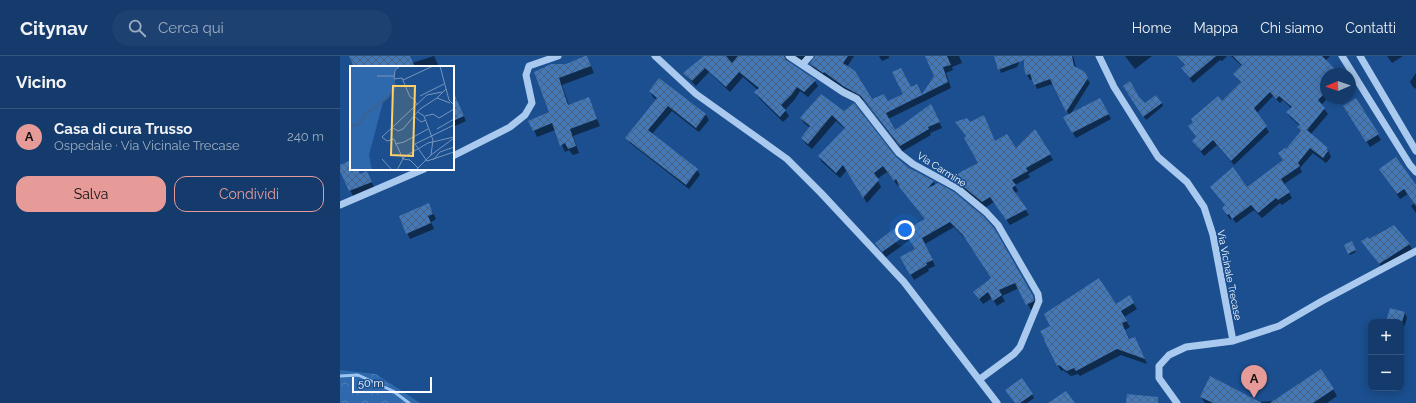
<!DOCTYPE html>
<html lang="it">
<meta charset="utf-8">
<style>
:root{--surface:#143b6b;--page:#1d4271;--text:#f1f3f6;--muted:#9dadc1;--line:#33557e;--accent:#e69b98}
body{margin:0;font-family:Raleway,sans-serif;background:var(--page);color:var(--text)}
.controls{position:absolute;right:12px;bottom:12px;display:grid;overflow:hidden;border-radius:8px;box-shadow:0 2px 10px #0003}
.controls button{width:36px;height:36px;display:grid;place-items:center;padding:0;border:0;border-bottom:1px solid var(--line);background:var(--surface);color:var(--text);font:20px sans-serif}
.compass{position:absolute;left:980px;top:12px;width:36px;height:36px;border-radius:50%;background:var(--surface);box-shadow:0 2px 10px #0003;rotate:268deg}
.scale{position:absolute;left:12px;bottom:10px;width:80px;box-sizing:border-box;padding-left:4px;border:2px solid #fff;border-top:0;font-size:11px;line-height:14px;white-space:nowrap;color:#fff;-webkit-text-stroke:3px #1b4f8f;paint-order:stroke}
.you{position:absolute;left:565px;top:174px;width:14px;height:14px;margin:-10px;border:3px solid #fff;border-radius:50%;background:#1a73e8;box-shadow:0 0 0 6px #1a73e833}
.badge{display:grid;place-items:center;width:26px;height:26px;border-radius:50%;background:var(--accent);color:#111;font-size:13px;font-weight:700}
.pin{position:absolute;translate:-50% -33px;filter:drop-shadow(0 1px 2px #0008)}
.pin::after{content:'';position:absolute;top:21px;width:14px;height:12px;background:inherit;clip-path:polygon(0 0,100% 0,50% 100%)}
.list{margin:0;padding:0;list-style:none}
h2{display:flex;justify-content:space-between;align-items:center;height:52px;margin:0;padding:0 16px;font-size:17px}
h2 small{font-size:13px;font-weight:400;color:var(--muted)}
.list li{display:grid;grid-template-columns:26px 1fr auto;gap:12px;align-items:center;box-sizing:border-box;height:56px;padding:0 16px;border-top:1px solid var(--line)}
.list b{display:block;font-size:15px;white-space:nowrap}
.list p{margin:0;font-size:13px;white-space:nowrap;color:var(--muted)}
.list em{font-size:13px;font-style:normal;color:var(--muted)}
.actions{display:flex;gap:8px;padding:12px 16px}
.actions a{flex:1;padding:9px 0;border:1px solid var(--accent);border-radius:12px;text-align:center;font-size:14px;color:var(--accent)}
.actions .main{background:var(--accent);color:#111}
.icon{flex:none;width:22px;height:22px;fill:none;stroke:currentColor;stroke-width:2;stroke-linecap:round;stroke-linejoin:round}
.map{position:relative;flex:none;width:1076px;height:347px;overflow:hidden}
header{display:flex;align-items:center;gap:24px;box-sizing:border-box;height:56px;padding:0 20px;background:var(--surface);border-bottom:1px solid var(--line)}
header strong{font-size:19px}
nav{display:flex;gap:22px;margin-inline-start:auto;font-size:14px}
.search{width:280px;height:36px;background:var(--page);display:flex;align-items:center;gap:10px;box-sizing:border-box;padding:0 14px;border-radius:22px;color:var(--muted);font-size:15px}
main{display:flex}
aside{flex:1;background:var(--surface)}
.map>svg:first-child{display:block}
</style>
<header>
<strong>Citynav</strong>
<div class="search"><svg class="icon" aria-label="search" viewBox="0 0 24 24"><circle cx="10" cy="10" r="6"/><path d="M15 15l6 6"/></svg>Cerca qui</div>
<nav><a>Home</a><a>Mappa</a><a>Chi siamo</a><a>Contatti</a></nav>
</header>
<main>
<aside>
<h2>Vicino<small></small></h2>
<ul class="list">
<li><span class="badge">A</span><div><b>Casa di cura Trusso</b><p>Ospedale · Via Vicinale Trecase</p></div><em>240 m</em></li>
</ul>
<div class="actions"><a class="main">Salva</a><a>Condividi</a></div>
</aside>
<div class="map">
<svg width="1076" height="347" viewBox="0 0 1076 347">
<defs>
<pattern id="park-crowns" width="20" height="18" patternUnits="userSpaceOnUse"><rect width="20" height="18" fill="#2e69ad"/><path d="M2 6a3 3 0 1 1 6 0M12 15a3 3 0 1 1 6 0" fill="none" stroke="#4d80b9"/></pattern>
<pattern id="building-cross-hatch" width="8" height="8" patternUnits="userSpaceOnUse"><rect width="8" height="8" fill="#4478b7"/><path d="M0 0l8 8M0 8l8-8" fill="none" stroke="#486282"/></pattern>
</defs>
<rect width="100%" height="100%" fill="#1b4f8f"/>
<path fill="url(#park-crowns)" d="M0 314 36 318 80 347H0Z"/>
<path fill="#0007" d="M10 0H69L72 7 94 0 99 11H16Z
M366 0H477L470 2 465 7 453 0 447 3V6L475 25 478 30 468 41 460 35 455 43 445 54 449 60 443 66 419 42 416 37 418 34 403 21 390 36 369 16 356 30 348 22 345 17Z
M477 0H514L507 11 532 44 547 47 564 38 570 32 577 30 582 40 596 20 586 0H619L622 7 612 11 613 14 606 17 611 32 548 63 555 75 594 55 602 72 590 77 591 79 563 95 525 45 507 35 487 21 486 22 474 13 471 8Z
M539 0H549V2L542 5Z
M661 0H682L677 11 661 17 656 1Z
M685 0H733L736 11 747 22 750 27 730 59 760 43 771 63 736 82 724 62 729 59 713 28 697 33 693 23 690 24 687 19 685 12Z
M785 0H812L795 13Z
M845 0H887L882 5 880 4 853 27 843 13 845 10 841 4Z
M891 0H990L985 5 998 18H986V42H988L981 49 988 58 971 78 987 92 991 101 986 107 973 97 960 112 962 116 944 128 952 142 942 149 940 147 922 162 914 154 896 167 892 162 891 164 886 158V150L871 131 907 133 944 105 946 94 961 76 958 72 960 70 950 61 947 56 951 52 943 44 940 47 933 40 917 57 929 76 894 109 877 89 864 100 853 85 857 82 849 71 882 47 901 27 894 18 902 10Z
M1047 0H1063L1052 7Z
M247 1 254 17 222 29 229 49 248 42 260 70 233 80 239 97 233 99 229 94 225 96 215 74 197 81 194 74 210 57 196 17 226 9Z
M1076 17V33L1073 31 1070 26Z
M319 23 366 59 369 64 359 76 332 55 311 79 357 114 360 119 349 133 290 87 287 82 317 44 313 41 310 35Z
M784 30 805 49 822 47 823 50 806 64Z
M113 36 126 65 113 71Z
M481 39 568 112 594 126 595 129 653 173 696 247V251L691 254 679 232 662 240 665 245 657 250 652 242 643 248 635 236 652 223 628 185 614 171 585 188 595 210 588 213 589 215 574 224 562 202 576 194 570 184 546 201 536 187 570 172 586 163 560 129 558 130 547 116 537 123 541 131 527 147 507 114 500 122 482 106 479 100 505 73 496 65 472 93 466 88 462 82 470 72 465 68 461 63Z
M1016 44 1041 84 1030 91 1008 56Z
M644 60 655 86 675 94 695 74 713 104 688 118 690 121 675 129 678 135 674 138 689 159 670 169 654 146 646 151 613 127 610 122 640 108 627 81 616 67 629 68Z
M11 106V113H18L20 119 27 116 34 131 13 140 0 113V110Z
M68 113H79L70 117Z
M1043 118 1076 130V157L1071 150 1075 147 1068 138 1060 143Z
M89 149 96 163 91 166 94 173 70 183 67 177Z
M1048 172 1069 188 1072 193 1043 213 1022 185 1029 184Z
M1011 187 1016 196 1010 199 1005 190Z
M793 247 797 253 784 261 790 271 785 274 790 284 798 288 807 308 781 299 740 320 738 318 731 320 723 314 721 315 705 285 776 249Z
M1051 253 1065 257 1067 262 1061 280V266H1047Z
M1061 284 1064 289 1061 299Z
M1031 285V294L1028 286Z
M993 333 997 340 987 347H865L861 341 918 346 935 345Z
M692 338 694 342 687 347H675Z"/>
<g fill="none" stroke-linecap="round" stroke-linejoin="round">
<path stroke="#9cc4f0" stroke-width="3" d="M0 320 18 319 53 335 69 347"/>
</g>
<path fill="url(#building-cross-hatch)" d="M9 0H70L75 11H14Z
M245 0H247L251 10 219 22 228 49 249 41 257 63 230 73 236 90 228 93 225 87 220 90 212 67 193 75 188 65 209 56 194 16 211 8H226Z
M364 0H386L392 7 398 0H444L446 4 476 24 464 36 457 31 452 38 441 49 446 54 440 61 414 36 419 32 399 16 386 31 365 12 352 25 343 17Z
M475 0H508L503 7 515 15 532 43 544 38 548 45 563 38 552 16 561 12 571 31 577 28 582 38 594 20 585 0H607L611 9 603 11 608 26 546 57 555 74 591 48 600 66 588 71 589 73 560 90 521 40 503 30 484 16 483 17 470 8Z
M654 0H732L734 10 745 16 748 22 726 56 710 23 694 29 690 18 686 19 684 12V4L658 14Z
M837 0H876L850 22 841 12 845 9Z
M893 0H982L1000 18H986V36L978 44 985 52 967 74 988 92 987 93 988 95 983 102 970 92 958 107 960 110 941 123 950 136 938 144 936 142 918 157 911 149 892 163 889 158 887 159 882 152 885 149 870 131 893 111 907 131 943 104 938 97 945 92 946 93 961 75 957 71 960 69 946 56 952 51 939 40 936 43 930 36 914 52 927 70 891 105 873 84 861 95 852 85 856 81 848 70 853 66 851 63 878 40 882 45 901 26 893 18 902 9Z
M319 22 366 58 356 72 328 50 308 74 358 113 346 129 285 82 317 42 309 35Z
M790 25 799 41 805 47 816 39 822 47 803 61 783 30Z
M113 35 124 60 113 65Z
M481 38 504 55 514 47 556 101 569 112 594 125 588 132 598 127 614 136 643 160 654 172 693 240 694 245 686 249 675 227 659 234 662 239 653 245 648 236 639 243 633 236 651 222 623 179 610 166 582 182 593 204 586 207 587 209 570 219 560 201 575 193 566 179 542 196 535 187 566 164 570 171 585 163 560 132 556 123 554 125 543 110 534 117 539 124 523 142 503 109 496 117 478 100 505 72 492 59 468 88 461 82 470 70 460 62Z
M760 42 769 58 732 77 723 61Z
M1016 42 1039 78 1026 86 1003 50Z
M644 59 655 85 667 78 676 92 695 73 711 98 686 112 688 115 672 124 676 129 672 132 687 153 666 164 650 141 642 146 620 128 609 122 638 107 624 82 626 80 615 66 627 62 630 66Z
M1056 101 1076 129V150L1064 133 1057 138 1039 113Z
M11 104V113H18L20 118 27 115 32 126 9 135 0 115V109Z
M89 147 93 158 88 160 91 167 66 178 59 160Z
M1054 169 1070 188 1039 208 1021 185 1028 181 1029 183Z
M1012 185 1016 194 1008 198 1004 189Z
M759 222 776 248 790 239 794 247 781 255 787 265 782 267 789 283 795 281 805 303 777 293 736 315 734 312 727 315 725 314 719 309 717 310 704 284H705L700 275 710 270 704 258Z
M1050 252 1065 256 1062 266H1046Z
M981 313 994 333 973 347H930Z
M870 320 922 347H873L860 341Z
M682 322 693 338 680 347H675L665 334Z
M726 335 735 347H708Z
M787 338 818 341V347H786Z"/>
<g fill="none" stroke-linecap="round" stroke-linejoin="round">
<path stroke="#a9c9ee" stroke-width="7" d="M315 0 356 38 447 103 481 137 564 226 657 347
M449 0 503 36 517 43 559 97 573 108 617 132 646 156 658 169 698 238 699 245 680 291 674 298 640 323
M759 0 774 31 818 101 847 126 864 151 873 179 893 285
M1002 0 1070 109 1076 116
M1020 0 1076 95
M462 9 470 0
M113 100 170 71 185 59 192 47 186 19 189 10 218 0
M0 149 84 113
M837 347 819 322V310L829 299 846 291 893 285 939 270 982 245 1076 195"/>
</g>
<g text-anchor="middle" stroke-width="3.5" stroke-linejoin="round" paint-order="stroke">
<g font-size="10" fill="#fff" stroke="#1b4f8f">
<text transform="translate(602 113) rotate(32)" y="4">Via Carmine</text>
<text transform="translate(890 219) rotate(79)" y="4">Via Vicinale Trecase</text>
</g>
</g>
<g transform="translate(10 10)">
<rect width="104" height="104" fill="#1b4f8f"/>
<path d="M0 0H50L44 4 45 22 33 36 19 89 22 104H0Z" fill="#2e69ad"/>
<path fill="none" stroke="#3c6290" stroke-width="2" d="M0 61 9 58 16 48 37 32 45 21 44 14"/>
<path fill="none" stroke="#7695bc" stroke-width="1" d="M50 0 45 4 44 13 52 12 60 31 64 33 67 39M90 0 99 34 104 39M27 10H44M53 14 83 0M70 30 94 18M87 32 96 23M64 50 71 56 76 54M75 50 83 48 89 52 104 43M43 62 48 65 53 63 70 43 87 32 100 37M87 63 104 53M45 78 54 76 78 63M81 89 104 72M32 93 42 104M83 94 90 86 104 81M77 95 65 78 104 59M77 95 104 86M68 102 60 94 53 93 44 73 37 75 32 71 77 29 92 26M47 104 54 91 78 77 104 71M66 104 81 89 83 74 74 50 68 46"/>
<path fill="#ffd166" fill-opacity="0.15" stroke="#ffd166" stroke-width="2" d="M43 20H65L63 90 41 89Z"/>
<rect width="104" height="104" fill="none" stroke="#fff" stroke-width="2"/>
</g>
</svg>
<div class="controls">
<button>+</button>
<button>−</button>
</div>
<svg class="compass" viewBox="-18 -18 36 36"><path d="M0-13l5 13h-10z" fill="#e53935"/><path d="M0 13l5-13h-10z" fill="#9dadc1"/></svg>
<div class="scale">50 m</div>
<div class="you"></div>
<div class="pin badge" style="left:914px;top:342px">A</div>
</div>
</main>
